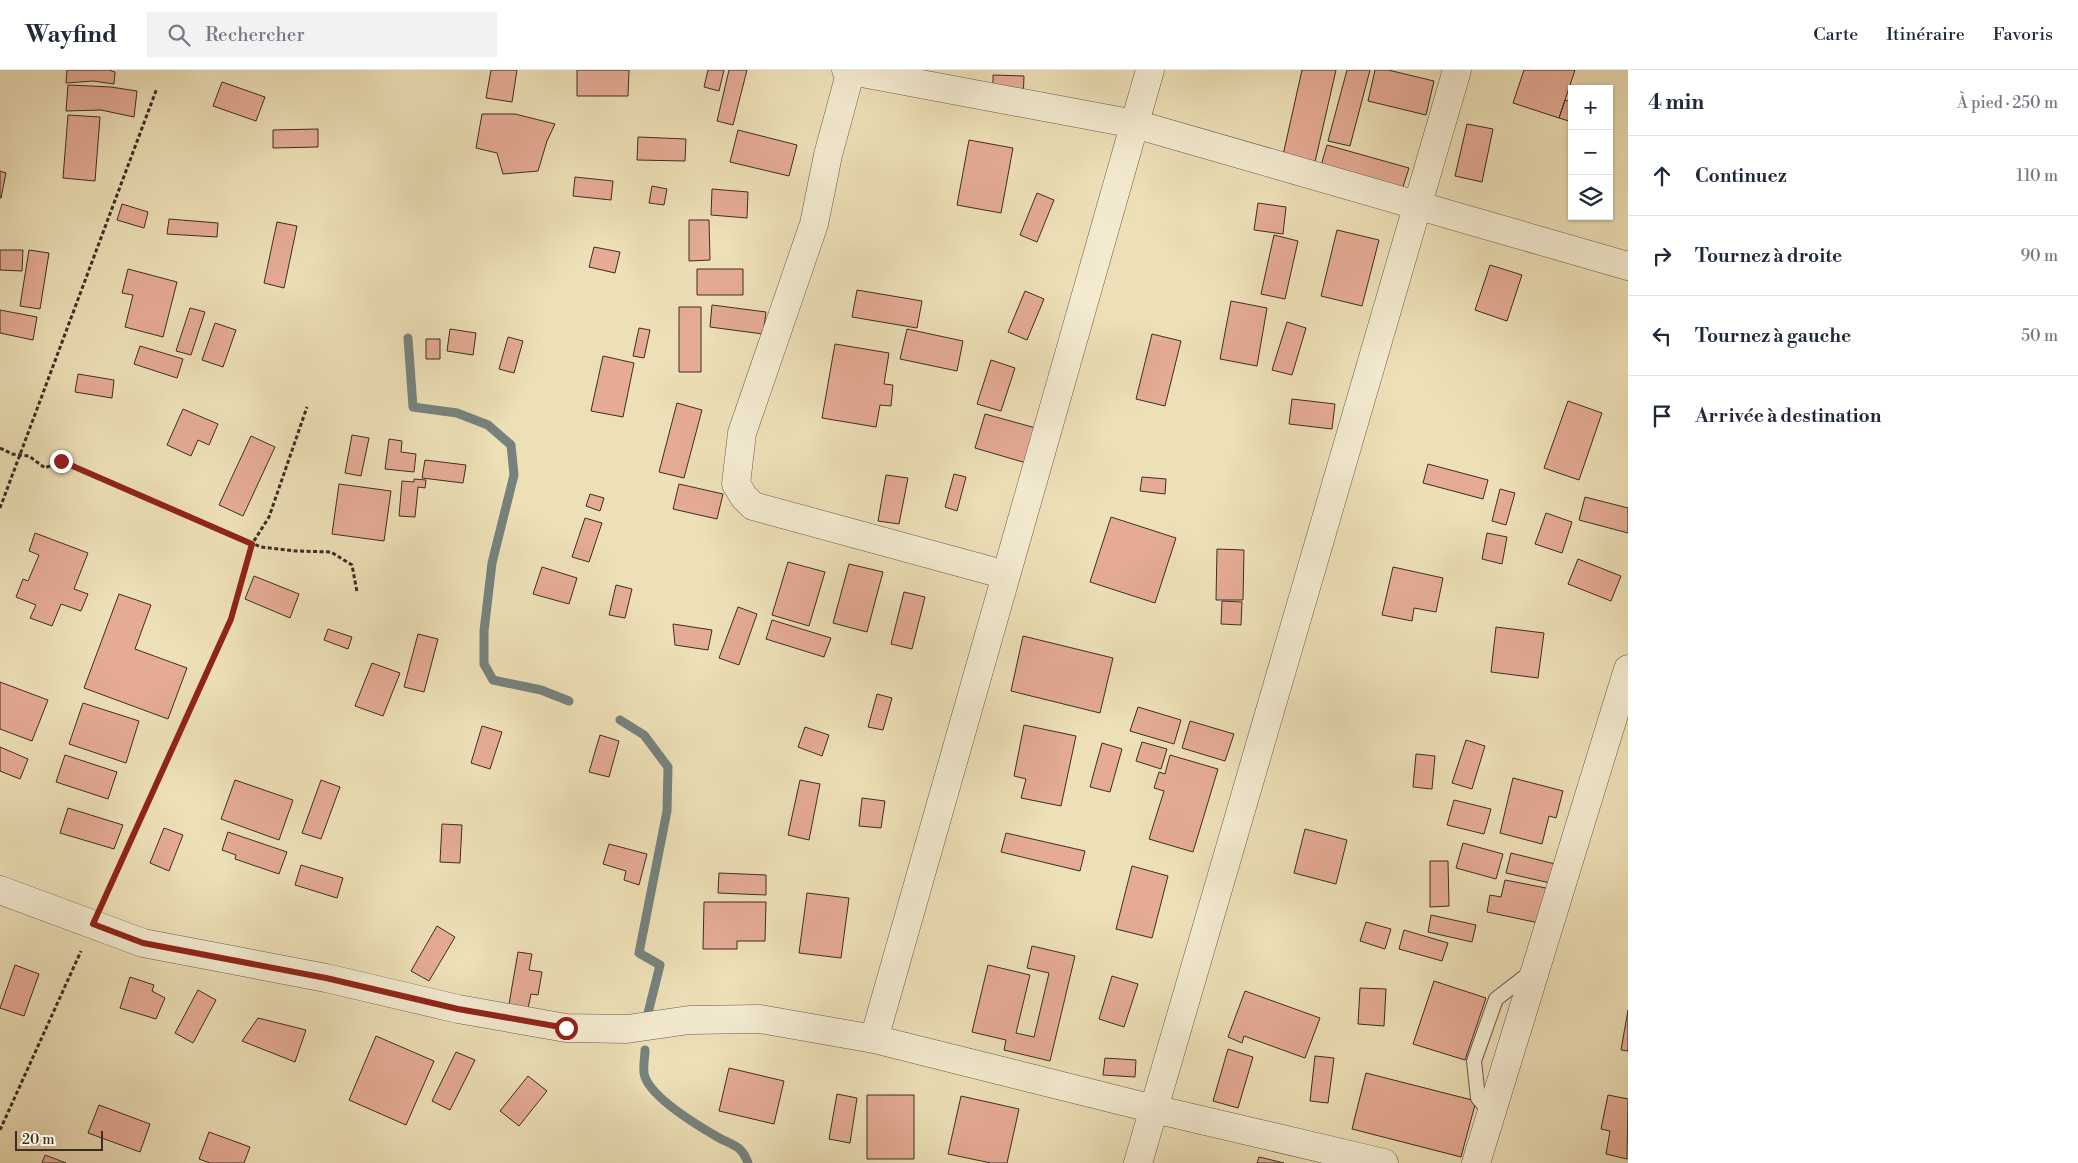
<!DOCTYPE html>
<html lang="fr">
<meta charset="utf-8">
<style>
:root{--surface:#fff;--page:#f2f2f3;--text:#1f2937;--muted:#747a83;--line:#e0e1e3}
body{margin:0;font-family:"Libre Bodoni",serif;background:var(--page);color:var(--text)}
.controls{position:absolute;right:15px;top:15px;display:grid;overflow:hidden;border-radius:0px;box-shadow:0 1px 4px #0004}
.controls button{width:45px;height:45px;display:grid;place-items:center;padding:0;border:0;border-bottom:1px solid var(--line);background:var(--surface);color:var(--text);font:25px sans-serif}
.scale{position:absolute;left:15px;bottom:12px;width:88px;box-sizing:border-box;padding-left:5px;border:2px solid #3c2d27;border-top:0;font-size:14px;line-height:18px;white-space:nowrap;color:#3c2d27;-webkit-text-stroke:4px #f3ead0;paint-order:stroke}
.stop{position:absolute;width:15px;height:15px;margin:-11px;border:4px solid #8f2418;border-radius:50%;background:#fff}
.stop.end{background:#8f2418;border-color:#fff;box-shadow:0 1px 5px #0008}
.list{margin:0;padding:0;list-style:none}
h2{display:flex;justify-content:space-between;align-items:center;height:65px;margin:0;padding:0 20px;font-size:21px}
h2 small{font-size:16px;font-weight:400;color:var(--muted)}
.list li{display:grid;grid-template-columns:32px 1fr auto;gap:15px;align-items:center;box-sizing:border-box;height:80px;padding:0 20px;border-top:1px solid var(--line)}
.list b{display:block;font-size:19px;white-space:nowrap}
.list em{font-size:16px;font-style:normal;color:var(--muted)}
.icon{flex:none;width:28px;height:28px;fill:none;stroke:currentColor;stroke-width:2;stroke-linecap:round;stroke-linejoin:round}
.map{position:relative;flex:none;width:1628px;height:1093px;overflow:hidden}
header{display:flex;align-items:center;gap:30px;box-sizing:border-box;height:70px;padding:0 25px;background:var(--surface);border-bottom:1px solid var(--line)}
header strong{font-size:24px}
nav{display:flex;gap:28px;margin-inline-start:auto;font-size:18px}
.search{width:350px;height:45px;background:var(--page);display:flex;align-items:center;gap:12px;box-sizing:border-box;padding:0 18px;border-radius:0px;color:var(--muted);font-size:19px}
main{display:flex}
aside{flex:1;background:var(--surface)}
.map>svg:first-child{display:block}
</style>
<header>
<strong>Wayfind</strong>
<div class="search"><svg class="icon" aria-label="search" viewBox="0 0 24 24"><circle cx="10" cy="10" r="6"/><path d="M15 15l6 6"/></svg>Rechercher</div>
<nav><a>Carte</a><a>Itinéraire</a><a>Favoris</a></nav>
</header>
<main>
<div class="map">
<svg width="1628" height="1093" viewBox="0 0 1628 1093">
<rect width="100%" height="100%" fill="#eddfb6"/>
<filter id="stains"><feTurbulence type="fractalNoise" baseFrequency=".004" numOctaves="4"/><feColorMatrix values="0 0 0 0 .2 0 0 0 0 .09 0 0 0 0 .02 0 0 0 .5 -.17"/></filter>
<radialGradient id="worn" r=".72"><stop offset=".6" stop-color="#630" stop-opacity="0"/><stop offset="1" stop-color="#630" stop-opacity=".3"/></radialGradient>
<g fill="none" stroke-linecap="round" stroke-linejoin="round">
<path stroke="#76827d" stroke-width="9" d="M408 268 413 337 457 343 488 355 511 375 514 405 492 493 484 561V594L493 610 541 620 569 631
M620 650 644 665 668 697 667 741 639 883 660 895 646 951
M645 980C645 988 642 1000 645 1007 653 1029 700 1057 721 1069 735 1075 743 1078 748 1093"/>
</g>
<path fill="#e5ab94" stroke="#3c2d27" d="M67 0H109L115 2 114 14 93 11 66 13Z
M491 0H517L512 32 486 28Z
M577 0H629L628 26H577Z
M708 0H724L719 21 704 17Z
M729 0H747L733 55 717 51Z
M1302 0H1336L1315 92 1283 85Z
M1347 0H1370L1350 76 1328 71Z
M1375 0H1388L1434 11 1426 45 1368 31Z
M1524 0H1575L1559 48 1513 33Z
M993 5 1024 6 1023 31H993Z
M222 12 265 27 256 51 213 36Z
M68 15 111 17 137 21 134 47 101 40 66 41Z
M1565 30 1572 32V52L1559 48Z
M482 44H515L555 54 547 71 538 101 503 104 497 83 476 78Z
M68 45 100 47 95 111 63 108Z
M1467 54 1493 59 1482 112 1455 106Z
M318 59V77L273 78V60Z
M738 60 797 75 789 106 730 92Z
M638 67 686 69 685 91 637 90Z
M969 70 1013 78 1001 143 957 135Z
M1327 75 1409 98 1401 123 1320 99Z
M0 101 6 103 1 128H0Z
M575 107 613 111 611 130 573 126Z
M652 116 667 119 664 135 649 133Z
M712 119 748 122 747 148 711 145Z
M1037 123 1054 130 1037 172 1020 165Z
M1258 133 1286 137 1283 164 1254 160Z
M122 134 148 142 144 158 117 150Z
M169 149 218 153 217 167 167 164Z
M689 150H709L710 190 689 191Z
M277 152 297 156 284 218 264 213Z
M1337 160 1379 170 1362 236 1321 226Z
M1274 165 1298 171 1285 229 1261 224Z
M594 177 620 182 615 203 589 197Z
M0 180H23L22 201 0 200Z
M29 180 49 183 40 239 20 236Z
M1490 195 1522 205 1507 251 1475 240Z
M128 199 177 212 163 267 125 257 133 225 122 223Z
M697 199H743V225H697Z
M857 220 922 231 917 258 852 247Z
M1025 221 1044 229 1027 270 1008 262Z
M1231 231 1267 238 1257 296 1220 289Z
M712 235 766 242 763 264 710 257Z
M679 237H701V302H679Z
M190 238 205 242 191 285 176 281Z
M0 240 37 247 33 270 0 263Z
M1287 252 1306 258 1292 305 1272 300Z
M215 253 236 260 223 297 202 290Z
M639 258 650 260 644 288 633 286Z
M450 259 476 263 473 285 447 281Z
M907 259 963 271 957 301 900 289Z
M1152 264 1181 271 1165 336 1136 329Z
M508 267 523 271 514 303 499 299Z
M426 269H440V289H426Z
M835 274 889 283 884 314 893 315 891 336 880 335 876 357 822 348Z
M140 276 183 289 177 308 134 294Z
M603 286 634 293 623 347 591 341Z
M991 290 1015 298 1001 341 977 334Z
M78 304 114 310 112 328 75 322Z
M1292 329 1335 334 1332 359 1289 354Z
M1568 331 1602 343 1579 410 1544 398Z
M677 333 702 340 684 408 659 402Z
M183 339 218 354 209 375 198 370 191 386 167 375Z
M985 344 1043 360 1033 395 975 378Z
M352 365 369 368 361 406 345 403Z
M251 366 275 377 243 446 219 435Z
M389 369 402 371 401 382 416 384 414 402 385 399Z
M425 390 466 395 463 413 422 408Z
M1428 394 1488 410 1483 429 1423 413Z
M954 404 966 407 957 441 945 437Z
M886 405 908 408 899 454 878 451Z
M1142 407 1166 409 1165 424 1140 421Z
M414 409 426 410 425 418 418 417 415 447 399 446 402 411 414 412Z
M339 414 391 421 384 471 332 464Z
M679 414 723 424 717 449 673 439Z
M1500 419 1515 423 1506 455 1492 451Z
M590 424 604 428 600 441 586 436Z
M1585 427 1628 438V463L1579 450Z
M1546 443 1572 452 1562 483 1535 474Z
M1111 447 1176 468 1155 533 1090 512Z
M585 448 602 453 589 492 572 487Z
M35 463 88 483 74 519 88 524 81 541 61 534 52 556 30 548 36 535 16 527 23 509 28 511 39 485 29 481Z
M1487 463 1507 467 1502 494 1482 489Z
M1217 479 1244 480 1243 530H1216Z
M1578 489 1621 506 1611 531 1568 514Z
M788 492 825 502 809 556 772 545Z
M849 494 883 502 867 562 833 553Z
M542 497 577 508 569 534 533 524Z
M1393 497 1443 508 1436 542 1414 538 1412 551 1382 545Z
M254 506 299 524 290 548 245 529Z
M616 515 632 519 625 548 609 545Z
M904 522 925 527 912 579 891 574Z
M119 524 151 535 135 579 187 598 168 649 84 618Z
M1222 531 1242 532 1241 555 1221 554Z
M738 537 757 544 739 595 719 588Z
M772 550 831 568 824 587 766 569Z
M673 554 712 560 708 580 675 575Z
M1496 557 1544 563 1538 608 1491 602Z
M328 559 352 567 348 579 324 570Z
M418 564 438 569 424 622 404 617Z
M1023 566 1113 588 1100 643 1011 621Z
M372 593 400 603 383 646 355 636Z
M0 612 48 630 32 671 0 659Z
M877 624 892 628 883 660 868 657Z
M83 633 139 651 126 693 69 674Z
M1138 637 1181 650 1174 674 1130 661Z
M1190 651 1234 664 1225 691 1182 678Z
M1024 655 1076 666 1061 736 1021 728 1026 709 1014 706Z
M482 656 502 662 490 699 471 693Z
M805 657 829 665 822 686 798 677Z
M600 665 619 671 609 707 589 702Z
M1466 670 1485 676 1472 719 1452 713Z
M1142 672 1167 679 1161 699 1136 691Z
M1102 673 1122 679 1110 722 1090 717Z
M0 677 28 689 20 709 0 701Z
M1416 684 1435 686 1432 719 1413 717Z
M65 685 117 702 108 729 56 712Z
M1170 685 1218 699 1193 782 1149 769 1164 721 1154 718 1159 702 1165 704Z
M1513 708 1563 721 1556 748 1549 746 1542 774 1500 763Z
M235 710 293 730 279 770 221 749Z
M321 710 340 717 321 769 302 763Z
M800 710 820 714 809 770 788 765Z
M862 728 885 731 881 758 859 756Z
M1454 730 1491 739 1484 764 1447 755Z
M68 738 123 755 114 779 60 763Z
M442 754 462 755 460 793 440 792Z
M164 758 183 765 169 801 150 793Z
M1305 759 1347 770 1336 814 1294 803Z
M228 762 287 782 279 804 235 789 236 785 222 780Z
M1006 763 1085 781 1080 801 1001 782Z
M1463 773 1503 784 1496 809 1456 798Z
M609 774 647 784 639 815 624 810 626 801 603 794Z
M1511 783 1555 794 1550 813 1506 803Z
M1430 791H1448L1449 836 1430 837Z
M301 795 343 808 337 828 295 815Z
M1132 796 1168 806 1152 868 1116 859Z
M719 803 766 805V825L718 823Z
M1505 810 1546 818 1539 853 1487 842 1490 825 1501 827Z
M807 823 849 828 841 888 799 883Z
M704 832H766L765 871H737V879H703Z
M1431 845 1476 855 1472 872 1428 862Z
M1366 852 1391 859 1385 879 1360 871Z
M437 856 455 867 429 911 411 901Z
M1404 860 1448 873 1442 891 1399 879Z
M1032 876 1075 886 1050 991 1004 980 1006 970 972 962 988 895 1030 905 1016 963 1034 967 1049 903 1027 898Z
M518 882 532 884 529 900 542 902 538 925 531 924 527 943 508 940Z
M15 895 39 904 24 946 0 938Z
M1112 906 1138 914 1124 957 1099 949Z
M130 907 154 915 152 921 165 928 156 949 120 938Z
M1434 911 1486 928 1465 990 1413 974Z
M1360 918 1386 919 1384 956 1358 954Z
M198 920 216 930 193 973 175 963Z
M1245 921 1320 948 1305 988 1244 966 1242 973 1228 967Z
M1628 940V981L1621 980Z
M258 948 306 960 295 992 242 971Z
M376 966 434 991 406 1055 349 1030Z
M1228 979 1253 987 1238 1038 1213 1031Z
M456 982 475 990 450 1040 432 1031Z
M1315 986 1334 988 1328 1033 1310 1031Z
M1105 988 1136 990 1135 1007 1103 1005Z
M729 998 784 1011 774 1054 719 1041Z
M1366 1003 1476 1031 1461 1087 1352 1059Z
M528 1006 547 1021 519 1056 500 1041Z
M837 1024 857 1028 850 1073 829 1069Z
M867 1025H914V1089H867Z
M1608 1025 1628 1029 1627 1089 1606 1084 1610 1061 1601 1059Z
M961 1026 1019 1039 1007 1093H991L948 1084Z
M99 1035 150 1054 140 1082 88 1063Z
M209 1062 250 1077 244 1093H210L199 1089Z
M45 1085 66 1093H42Z
M1259 1087 1284 1093H1257Z"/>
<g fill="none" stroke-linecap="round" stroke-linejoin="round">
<defs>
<path id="service" d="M1491 1043 1478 1028 1474 991 1496 929 1531 902"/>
<path id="minor" d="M846 0 1135 54 1628 196
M851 0 828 85 814 154 742 363 736 414 744 427 753 436 1006 505
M0 820 143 873 326 908 458 939 566 958 627 959 689 950 760 949 874 969 1154 1039 1384 1093
M874 969 1150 0
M1138 1093 1457 0
M1476 1093 1628 599"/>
</defs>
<use href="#service" stroke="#685a4b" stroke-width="16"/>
<use href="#minor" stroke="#685a4b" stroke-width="29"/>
<path stroke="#3c2d27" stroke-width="3" stroke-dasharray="4 2.5" stroke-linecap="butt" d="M0 378 12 384 29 386 45 398 61 391 261 477 296 481 331 482 352 495 357 522
M0 438 157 18
M104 830 231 549 252 474 269 447 307 337
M0 1060 81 881"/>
<use href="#service" stroke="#f3ead0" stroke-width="14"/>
<use href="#minor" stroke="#f3ead0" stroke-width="28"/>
</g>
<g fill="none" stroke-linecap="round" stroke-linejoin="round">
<path stroke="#8f2418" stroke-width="6" d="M61 391 252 474 231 549 93 854 143 873 326 908 458 939 566 958"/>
</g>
<rect width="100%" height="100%" filter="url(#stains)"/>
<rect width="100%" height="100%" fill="url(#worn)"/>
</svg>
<div class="controls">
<button>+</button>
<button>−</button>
<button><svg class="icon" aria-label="layers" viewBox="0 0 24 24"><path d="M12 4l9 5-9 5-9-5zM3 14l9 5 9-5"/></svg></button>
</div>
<div class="scale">20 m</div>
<div class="stop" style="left:566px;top:958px"></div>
<div class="stop end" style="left:61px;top:391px"></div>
</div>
<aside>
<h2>4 min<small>À pied · 250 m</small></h2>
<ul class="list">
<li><svg class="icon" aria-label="ahead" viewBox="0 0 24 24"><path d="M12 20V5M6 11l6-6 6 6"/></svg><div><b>Continuez</b></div><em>110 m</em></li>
<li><svg class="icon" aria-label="right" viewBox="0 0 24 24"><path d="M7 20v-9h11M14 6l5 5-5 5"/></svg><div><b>Tournez à droite</b></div><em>90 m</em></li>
<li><svg class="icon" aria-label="left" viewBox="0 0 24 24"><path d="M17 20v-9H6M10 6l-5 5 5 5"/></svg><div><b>Tournez à gauche</b></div><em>50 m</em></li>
<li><svg class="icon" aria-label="arrive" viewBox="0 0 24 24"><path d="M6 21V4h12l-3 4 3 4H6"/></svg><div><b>Arrivée à destination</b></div></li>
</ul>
</aside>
</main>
